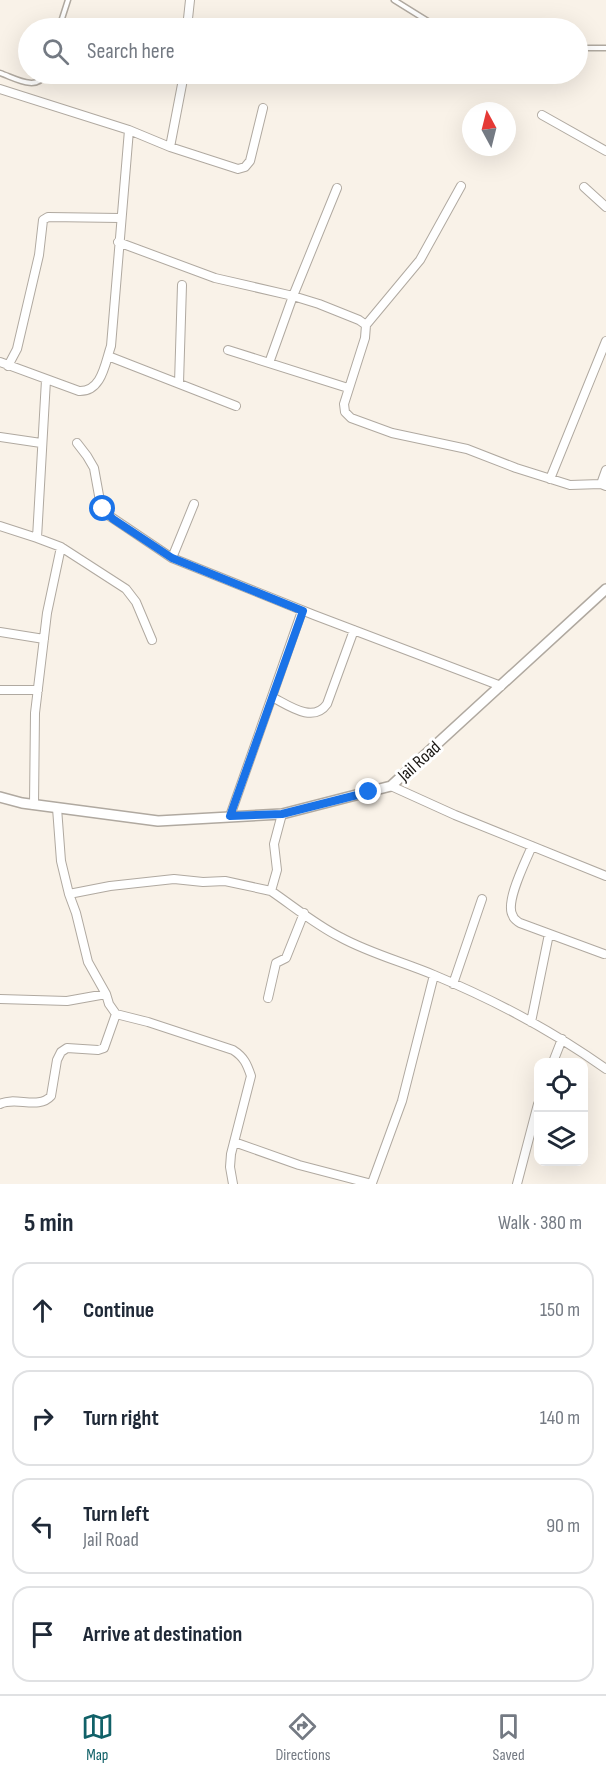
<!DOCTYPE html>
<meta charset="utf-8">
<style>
:root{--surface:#fff;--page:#f2f2f3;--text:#1f2937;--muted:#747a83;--line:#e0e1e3;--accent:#116168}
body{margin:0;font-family:"Sofia Sans Condensed",sans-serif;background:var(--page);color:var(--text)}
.controls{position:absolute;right:18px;bottom:18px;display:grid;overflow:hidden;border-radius:12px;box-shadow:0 6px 24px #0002}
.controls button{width:54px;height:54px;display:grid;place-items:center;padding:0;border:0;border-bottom:2px solid var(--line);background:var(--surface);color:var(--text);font:30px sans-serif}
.compass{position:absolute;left:462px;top:102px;width:54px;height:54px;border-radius:50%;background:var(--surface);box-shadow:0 6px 24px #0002;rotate:353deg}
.stop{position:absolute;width:18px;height:18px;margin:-14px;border:4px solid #1a73e8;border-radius:50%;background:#fff}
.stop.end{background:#1a73e8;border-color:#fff;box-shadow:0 2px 6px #0008}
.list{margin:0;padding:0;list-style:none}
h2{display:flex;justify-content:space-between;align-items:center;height:78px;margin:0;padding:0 24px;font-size:26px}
h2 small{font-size:20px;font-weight:400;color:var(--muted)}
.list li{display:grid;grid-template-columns:39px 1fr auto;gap:18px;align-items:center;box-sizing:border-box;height:96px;margin:0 12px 12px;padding:0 12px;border:2px solid var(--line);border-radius:18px}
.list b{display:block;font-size:22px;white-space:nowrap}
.list p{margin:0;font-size:20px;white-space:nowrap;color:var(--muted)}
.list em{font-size:20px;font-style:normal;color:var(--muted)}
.icon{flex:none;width:33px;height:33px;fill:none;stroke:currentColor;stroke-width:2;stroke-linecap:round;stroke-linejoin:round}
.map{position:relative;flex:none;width:606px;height:1184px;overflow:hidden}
.search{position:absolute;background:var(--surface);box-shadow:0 6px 24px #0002;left:18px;right:18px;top:18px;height:66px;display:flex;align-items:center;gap:15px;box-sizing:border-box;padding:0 21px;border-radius:33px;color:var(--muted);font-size:22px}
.sheet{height:510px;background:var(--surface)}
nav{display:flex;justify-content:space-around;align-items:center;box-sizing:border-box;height:84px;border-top:2px solid var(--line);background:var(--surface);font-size:16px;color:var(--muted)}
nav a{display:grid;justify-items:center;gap:3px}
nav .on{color:var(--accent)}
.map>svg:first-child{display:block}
</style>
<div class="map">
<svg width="606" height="1184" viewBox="0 0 606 1184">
<rect width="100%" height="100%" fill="#f9f2e8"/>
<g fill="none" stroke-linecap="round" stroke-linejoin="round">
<defs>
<path id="service" d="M394 0 439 28
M59 28 68 0
M578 48H606
M0 73C15 78 37 92 45 74"/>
<path id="minor" d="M187 28 190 0
M0 89 129 130 111 346C105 363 102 392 79 391L0 362
M542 115 606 151
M129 130 170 147 184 74
M170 147 238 169 245 167 250 161 263 108
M584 187 606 207
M118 242 215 278 293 296 319 304 359 320 366 325 365 338 344 404 345 412 351 418 392 433 467 449 516 468 570 485 601 484 606 486
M366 325 420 260 461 186
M228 350 348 388
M108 356 236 406
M269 363 293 296 337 188
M8 366 17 349 39 255 43 220 48 217 120 218
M179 383 182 285
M0 437 41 443
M77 443 87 456 94 468 100 501 108 515 172 558
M550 479 606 341
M601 484 606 470
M194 504 172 558 314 615 501 686
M0 526 37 538
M61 547 126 589 136 602 152 640
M0 632 44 639
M0 690H38
M272 697C288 705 313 724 327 704L354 630
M391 786 455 815 606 876
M34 805 35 713 47 613 61 547 37 538 46 380
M57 808 61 861 69 894 76 913 88 962 106 994 109 1004 116 1014 148 1022 233 1050C244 1057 247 1064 251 1076L231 1154 230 1167 233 1184
M230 816 302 611
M532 846C526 861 504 903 513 916 513 918 518 922 520 923L604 954
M271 891C293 906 316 925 340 937 369 953 403 962 434 975 494 1000 553 1031 606 1069
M69 894 110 886 174 879 203 882 225 881 271 891 277 870 274 844 282 814
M453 984 482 899
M268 998 276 963 286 958 304 913
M0 999 67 1001 106 994
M531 1022 549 934
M553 1062 562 1039
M0 1104C15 1096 39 1110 51 1096L57 1060 61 1052 67 1048 98 1050 104 1048 116 1014
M234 1142 299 1165 372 1184
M372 1183 402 1101 434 975
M517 1184 538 1104"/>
<path id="tertiary" d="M0 797 22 803 158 821 282 814 391 786 606 589"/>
</defs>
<use href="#service" stroke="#b0a9a0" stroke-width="7"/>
<use href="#minor" stroke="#b0a9a0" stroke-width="10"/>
<use href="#tertiary" stroke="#b0a9a0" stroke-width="12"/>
<use href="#service" stroke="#fff" stroke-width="4"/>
<use href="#minor" stroke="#fff" stroke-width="8"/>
<use href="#tertiary" stroke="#fff" stroke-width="9"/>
</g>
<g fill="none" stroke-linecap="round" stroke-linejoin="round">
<path stroke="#1a73e8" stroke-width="8" d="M103 509 113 519 172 558 303 611 230 816 282 814 369 792"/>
</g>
<g text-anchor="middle" stroke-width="6" stroke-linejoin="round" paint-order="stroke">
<g font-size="18" fill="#181512" stroke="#fff">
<text transform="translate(419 761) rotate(-42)" y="6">Jail Road</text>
</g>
</g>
</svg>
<div class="controls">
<button><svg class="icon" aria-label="locate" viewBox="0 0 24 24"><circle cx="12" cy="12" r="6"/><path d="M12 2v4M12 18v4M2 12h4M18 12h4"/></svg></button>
<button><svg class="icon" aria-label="layers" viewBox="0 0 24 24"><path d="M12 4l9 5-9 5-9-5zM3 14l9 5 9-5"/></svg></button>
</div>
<svg class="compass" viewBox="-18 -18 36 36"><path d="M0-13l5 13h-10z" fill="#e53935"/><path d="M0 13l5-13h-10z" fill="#747a83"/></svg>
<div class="stop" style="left:103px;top:509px"></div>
<div class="stop end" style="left:369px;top:792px"></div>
<div class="search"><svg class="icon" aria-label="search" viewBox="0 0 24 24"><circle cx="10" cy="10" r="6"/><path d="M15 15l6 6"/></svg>Search here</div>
</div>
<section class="sheet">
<h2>5 min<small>Walk · 380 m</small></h2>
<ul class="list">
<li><svg class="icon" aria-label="ahead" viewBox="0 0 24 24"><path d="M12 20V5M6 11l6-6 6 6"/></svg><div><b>Continue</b></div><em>150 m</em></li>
<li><svg class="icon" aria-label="right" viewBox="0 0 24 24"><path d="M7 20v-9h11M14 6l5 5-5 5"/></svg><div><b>Turn right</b></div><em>140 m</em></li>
<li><svg class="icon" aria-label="left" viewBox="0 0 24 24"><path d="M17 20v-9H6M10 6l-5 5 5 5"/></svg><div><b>Turn left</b><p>Jail Road</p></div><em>90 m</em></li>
<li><svg class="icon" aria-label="arrive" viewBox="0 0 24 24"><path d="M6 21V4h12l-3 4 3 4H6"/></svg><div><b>Arrive at destination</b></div></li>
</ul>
</section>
<nav>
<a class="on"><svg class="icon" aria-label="map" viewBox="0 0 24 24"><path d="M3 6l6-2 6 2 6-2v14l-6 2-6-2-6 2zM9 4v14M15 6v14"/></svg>Map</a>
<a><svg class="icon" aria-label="directions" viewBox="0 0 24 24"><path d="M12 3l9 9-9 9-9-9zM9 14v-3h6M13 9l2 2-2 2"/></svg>Directions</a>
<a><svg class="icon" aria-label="saved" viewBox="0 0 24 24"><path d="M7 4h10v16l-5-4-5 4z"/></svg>Saved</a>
</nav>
